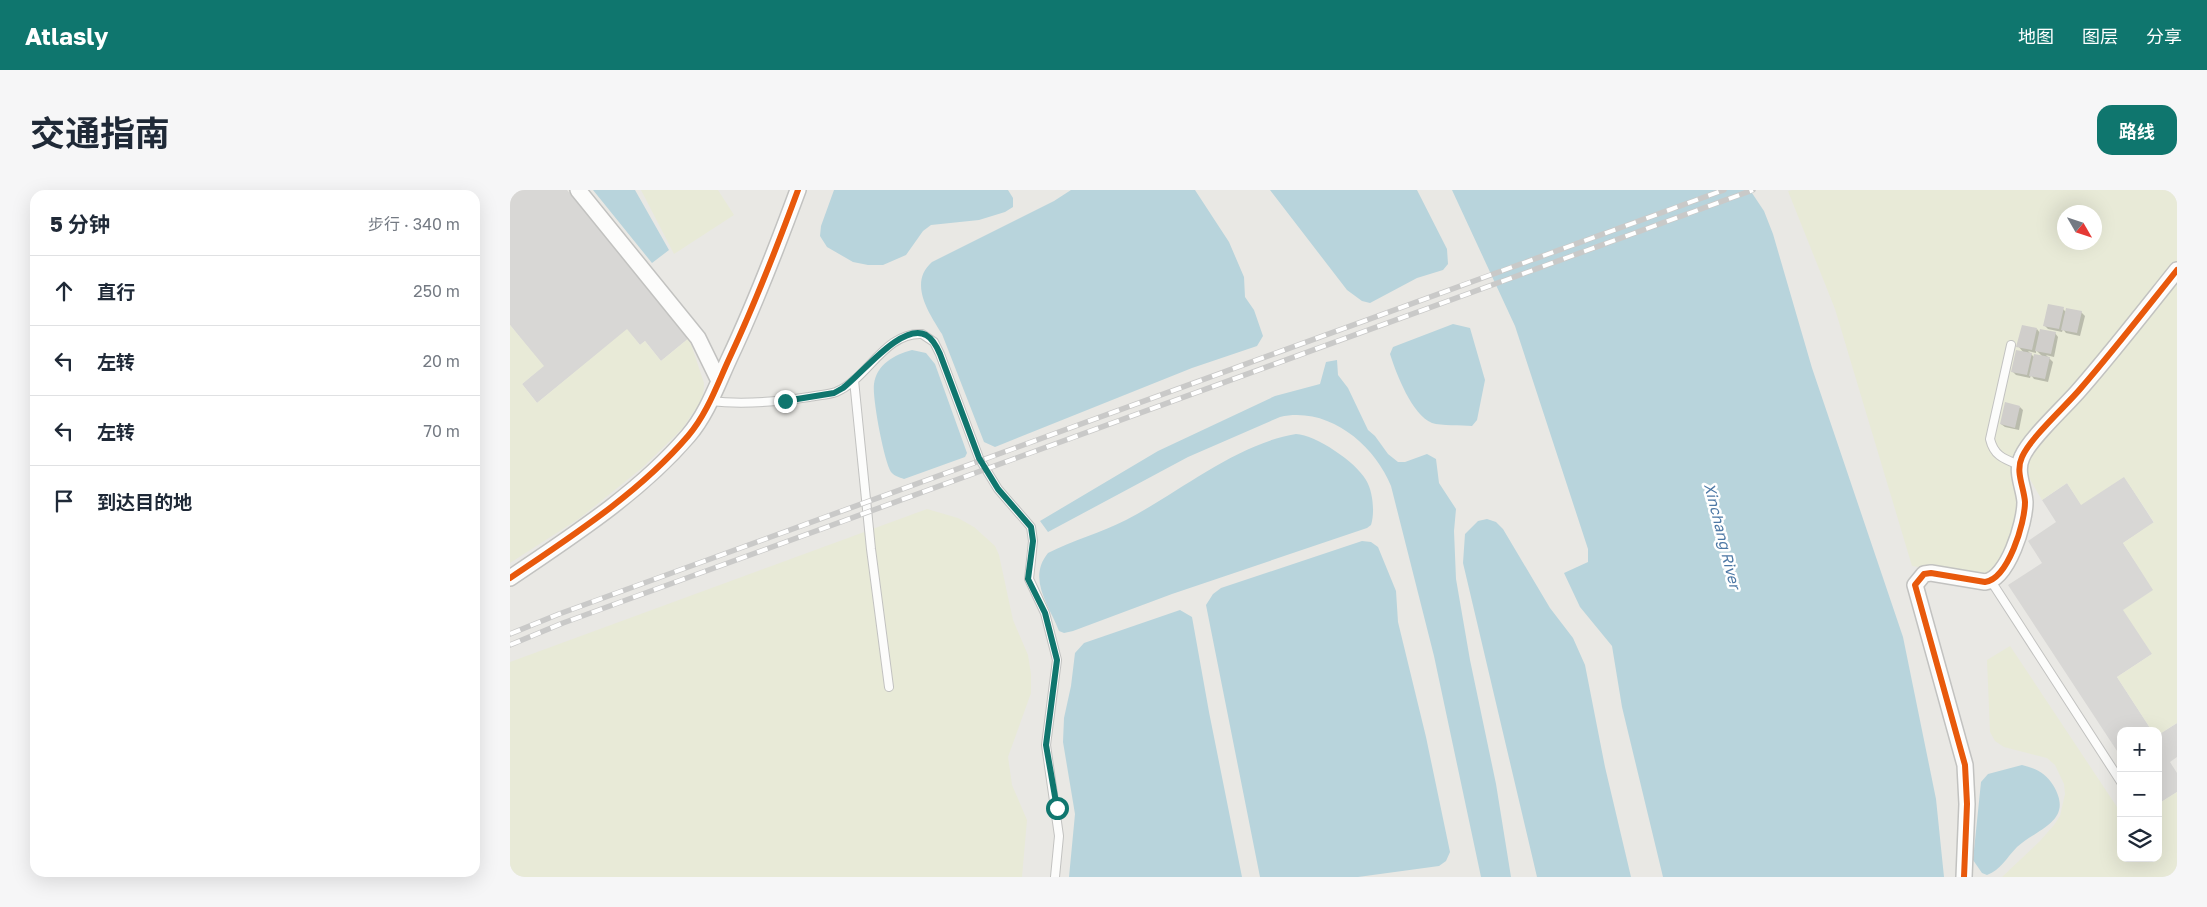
<!DOCTYPE html>
<html lang="zh">
<meta charset="utf-8">
<style>
:root{--surface:#fff;--page:#f6f6f7;--text:#1f2937;--muted:#747a83;--line:#e0e1e3;--accent:#0f766e}
body{margin:0;font-family:"Golos Text","Noto Sans SC",sans-serif;background:var(--page);color:var(--text)}
.controls{position:absolute;right:15px;bottom:15px;display:grid;overflow:hidden;border-radius:10px;box-shadow:0 5px 20px #0002}
.controls button{width:45px;height:45px;display:grid;place-items:center;padding:0;border:0;border-bottom:1px solid var(--line);background:var(--surface);color:var(--text);font:25px sans-serif}
.compass{position:absolute;left:1547px;top:15px;width:45px;height:45px;border-radius:50%;background:var(--surface);box-shadow:0 5px 20px #0002;rotate:129deg}
.stop{position:absolute;width:15px;height:15px;margin:-11px;border:4px solid #0f766e;border-radius:50%;background:#fff}
.stop.end{background:#0f766e;border-color:#fff;box-shadow:0 1px 5px #0008}
.list{margin:0;padding:0;list-style:none}
h2{display:flex;justify-content:space-between;align-items:center;height:65px;margin:0;padding:0 20px;font-size:21px}
h2 small{font-size:16px;font-weight:400;color:var(--muted)}
.list li{display:grid;grid-template-columns:32px 1fr auto;gap:15px;align-items:center;box-sizing:border-box;height:70px;padding:0 20px;border-top:1px solid var(--line)}
.list b{display:block;font-size:19px;white-space:nowrap}
.list em{font-size:16px;font-style:normal;color:var(--muted)}
.icon{flex:none;width:28px;height:28px;fill:none;stroke:currentColor;stroke-width:2;stroke-linecap:round;stroke-linejoin:round}
.map{position:relative;flex:none;width:1667px;height:687px;overflow:hidden;border-radius:15px}
header{display:flex;align-items:center;gap:30px;box-sizing:border-box;height:70px;padding:0 25px;background:var(--accent);color:#fff}
header strong{font-size:24px}
nav{display:flex;gap:28px;margin-inline-start:auto;font-size:18px}
.intro{display:flex;align-items:center;justify-content:space-between;box-sizing:border-box;height:120px;padding:0 30px}
h1{margin:0;font-size:35px}
.button{padding:12px 22px;border-radius:15px;background:var(--accent);color:#fff;font-size:18px;font-weight:700}
main{display:flex;gap:30px;padding:0 30px}
aside{flex:1;background:var(--surface);border-radius:15px;box-shadow:0 5px 20px #0002}
.map>svg:first-child{display:block}
</style>
<header>
<strong>Atlasly</strong>
<nav><a>地图</a><a>图层</a><a>分享</a></nav>
</header>
<div class="intro"><h1>交通指南</h1><a class="button">路线</a></div>
<main>
<aside>
<h2>5 分钟<small>步行 · 340 m</small></h2>
<ul class="list">
<li><svg class="icon" aria-label="ahead" viewBox="0 0 24 24"><path d="M12 20V5M6 11l6-6 6 6"/></svg><div><b>直行</b></div><em>250 m</em></li>
<li><svg class="icon" aria-label="left" viewBox="0 0 24 24"><path d="M17 20v-9H6M10 6l-5 5 5 5"/></svg><div><b>左转</b></div><em>20 m</em></li>
<li><svg class="icon" aria-label="left" viewBox="0 0 24 24"><path d="M17 20v-9H6M10 6l-5 5 5 5"/></svg><div><b>左转</b></div><em>70 m</em></li>
<li><svg class="icon" aria-label="arrive" viewBox="0 0 24 24"><path d="M6 21V4h12l-3 4 3 4H6"/></svg><div><b>到达目的地</b></div></li>
</ul>
</aside>
<div class="map">
<svg width="1667" height="687" viewBox="0 0 1667 687">
<rect width="100%" height="100%" fill="#e9e8e4"/>
<path fill="#d8d7d5" d="M0 0H57L179 148 151 171 135 151 130 155 117 140 27 213 12 194 33 176 0 135Z
M1614 286 1644 333 1613 353 1644 400 1642 464 1607 487 1642 541H1611V567L1498 395 1532 373 1518 351 1546 332 1532 310 1557 293 1571 314Z
M1667 533V567L1660 572 1667 583V602L1648 614V545Z"/>
<path fill="#e8ead7" fill-rule="evenodd" d="M131 0H208L224 25 164 64Z
M1282 0H1667V73L1509 262 1501 280 1512 314 1495 364 1483 381 1472 386 1402 376 1325 119 1278 1ZM1554 22H1584V52H1554Z
M1667 88V533L1648 545V541H1642L1607 487 1642 464 1613 420 1643 400 1613 353 1644 332 1614 287 1571 315 1557 293 1532 310 1517 284 1516 272 1519 263Z
M0 135 34 176 12 194 27 213 117 139 130 155 135 151 151 171 179 148 194 193 193 208 172 239 132 278 70 328 0 373Z
M417 319 448 328 464 337 485 356 489 365 503 430 518 465 521 484V503L498 567 502 595 517 630 512 687H0V472Z
M1500 456 1611 623V668H1648V614L1667 602V687H1492L1530 651 1544 635 1550 626 1555 604 1554 594 1545 575 1537 568 1494 557 1485 551 1480 542 1477 470Z"/>
<path fill="#b8d4dc" d="M83 0H125L159 60 142 73Z
M324 0H498L503 8V17L495 22 469 30 421 35 413 41 396 65 373 75H358L343 72 317 57 310 46 311 36Z
M561 0H685L719 52 734 87 735 107 744 120 753 146 747 156 682 178 485 257 474 252 432 144C419 123 398 93 422 72L544 11Z
M760 0H907L937 59 938 74 933 80 907 88 860 113 852 111 837 100Z
M942 0H1240L1254 21 1263 44 1302 178 1393 447 1426 609 1434 687H1153L1112 517 1102 456 1070 417 1054 383 1078 372V359L1005 136Z
M943 134 960 138 975 190 967 230 962 236C952 235 931 236 922 233 902 225 886 183 880 164L883 157Z
M402 160 416 163 425 174 457 263 455 267 394 289C389 287 384 286 381 282 374 271 362 207 364 194 367 174 384 165 402 160Z
M827 170 828 185 838 198 858 240 865 246 878 264 888 272H895L917 264 926 269 929 293 946 319 944 341 946 389 960 470 986 594 1001 687H971L924 466 881 296C864 254 818 216 770 227L678 267 538 342 530 331 648 261 765 206 810 194 816 172Z
M786 244C806 245 846 272 856 290 863 301 865 323 861 335L857 338 662 404 563 441 554 443 549 441C539 415 517 389 538 363 563 350 591 343 616 330 670 302 726 254 786 244Z
M977 329 986 332 993 339 1040 418 1063 448 1075 475 1095 577 1121 687H1027L953 373 955 344 968 331Z
M852 351 861 352 868 357 886 401 888 432 916 547 940 662 936 671 929 676 848 687H750L696 415 703 404 711 398Z
M670 420 682 427 699 522 732 687H559L565 624 553 552 554 528 561 496 565 463 574 453Z
M1512 575C1525 578 1536 583 1543 595 1565 631 1528 638 1507 657 1496 668 1491 680 1477 685L1472 683 1463 670 1471 592 1478 584Z"/>
<path fill="#0003" fill-rule="evenodd" d="M1553 119 1556 122H1571L1575 126 1570 146 1556 143 1553 139 1552 142 1538 139 1534 135Z
M1527 139 1530 143H1545L1548 147 1544 167 1536 165 1543 172 1538 192 1524 189 1521 185 1520 188 1506 185 1502 181 1514 163 1508 156ZM1526 160 1533 167 1525 168 1518 161 1526 163Z
M1510 217 1513 220 1509 240 1495 237 1491 234Z"/>
<path fill="#d0cecb" d="M1538 114 1554 117 1549 139 1533 136Z
M1556 118 1572 121 1567 143 1551 140Z
M1512 135 1527 138 1522 160 1506 157Z
M1530 139 1546 142 1541 164 1525 161Z
M1506 160 1522 163 1517 185 1501 182Z
M1524 164 1540 167 1535 189 1519 186Z
M1495 212 1510 216 1505 238 1490 234Z"/>
<g fill="none" stroke-linecap="round" stroke-linejoin="round">
<defs>
<path id="service" d="M1501 155 1480 249C1484 266 1494 269 1509 275
M344 190 361 359 379 497
M200 211C234 215 266 212 299 207 308 205 318 205 326 202 358 189 374 142 412 144L424 152 430 164 469 268 488 299 521 337 523 351 519 389 535 423 547 470 536 555 549 646 545 687
M1481 391 1611 592"/>
<path id="minor" d="M68 0 188 148 209 191
M0 388C62 346 129 303 178 246 197 224 207 195 219 169 245 114 267 57 288 0
M1454 687 1457 614 1455 575 1405 395 1414 384 1421 383 1475 392C1498 389 1515 333 1515 312 1514 297 1505 282 1512 267 1520 248 1556 216 1571 198 1604 160 1635 120 1667 80"/>
</defs>
<use href="#service" stroke="#c2c2c0" stroke-width="10"/>
<use href="#minor" stroke="#c2c2c0" stroke-width="18"/>
<use href="#service" stroke="#fcfcfb" stroke-width="8"/>
<use href="#minor" stroke="#fcfcfb" stroke-width="15"/>
<defs>
<path id="rail" d="M0 444 49 424 1214 0
M0 455 53 433 1243 0"/>
</defs>
<use href="#rail" stroke="#c9c9c8" stroke-width="5.5"/>
<use href="#rail" stroke="#fff" stroke-width="4" stroke-dasharray="11" stroke-linecap="butt"/>
<defs>
<path id="cycleway" d="M0 388C62 346 129 303 178 246 197 224 207 195 219 169 245 114 267 57 288 0
M1454 687 1457 614 1455 575 1405 395 1414 384 1421 383 1475 392C1498 389 1515 333 1515 312 1514 297 1505 282 1512 267 1520 248 1556 216 1571 198 1604 160 1635 120 1667 80"/>
</defs>
<use href="#cycleway" stroke="#fff" stroke-width="9"/>
<use href="#cycleway" stroke="#e8590c" stroke-width="6"/>
</g>
<g fill="none" stroke-linecap="round" stroke-linejoin="round">
<path stroke="#0f766e" stroke-width="6" d="M275 211 324 203 333 198C351 185 392 132 416 145 423 149 427 157 430 164L469 268 488 299 521 337 523 351 518 389 535 423 547 470 536 555 547 618"/>
</g>
<g text-anchor="middle" stroke-width="5" stroke-linejoin="round" paint-order="stroke">
<g font-size="15" font-style="italic" fill="#4d78a5" stroke="#fff">
<text transform="translate(1212 346) rotate(76)" y="5">Xinchang River</text>
</g>
</g>
</svg>
<div class="controls">
<button>+</button>
<button>−</button>
<button><svg class="icon" aria-label="layers" viewBox="0 0 24 24"><path d="M12 4l9 5-9 5-9-5zM3 14l9 5 9-5"/></svg></button>
</div>
<svg class="compass" viewBox="-18 -18 36 36"><path d="M0-13l5 13h-10z" fill="#e53935"/><path d="M0 13l5-13h-10z" fill="#747a83"/></svg>
<div class="stop" style="left:547px;top:618px"></div>
<div class="stop end" style="left:275px;top:211px"></div>
</div>
</main>
